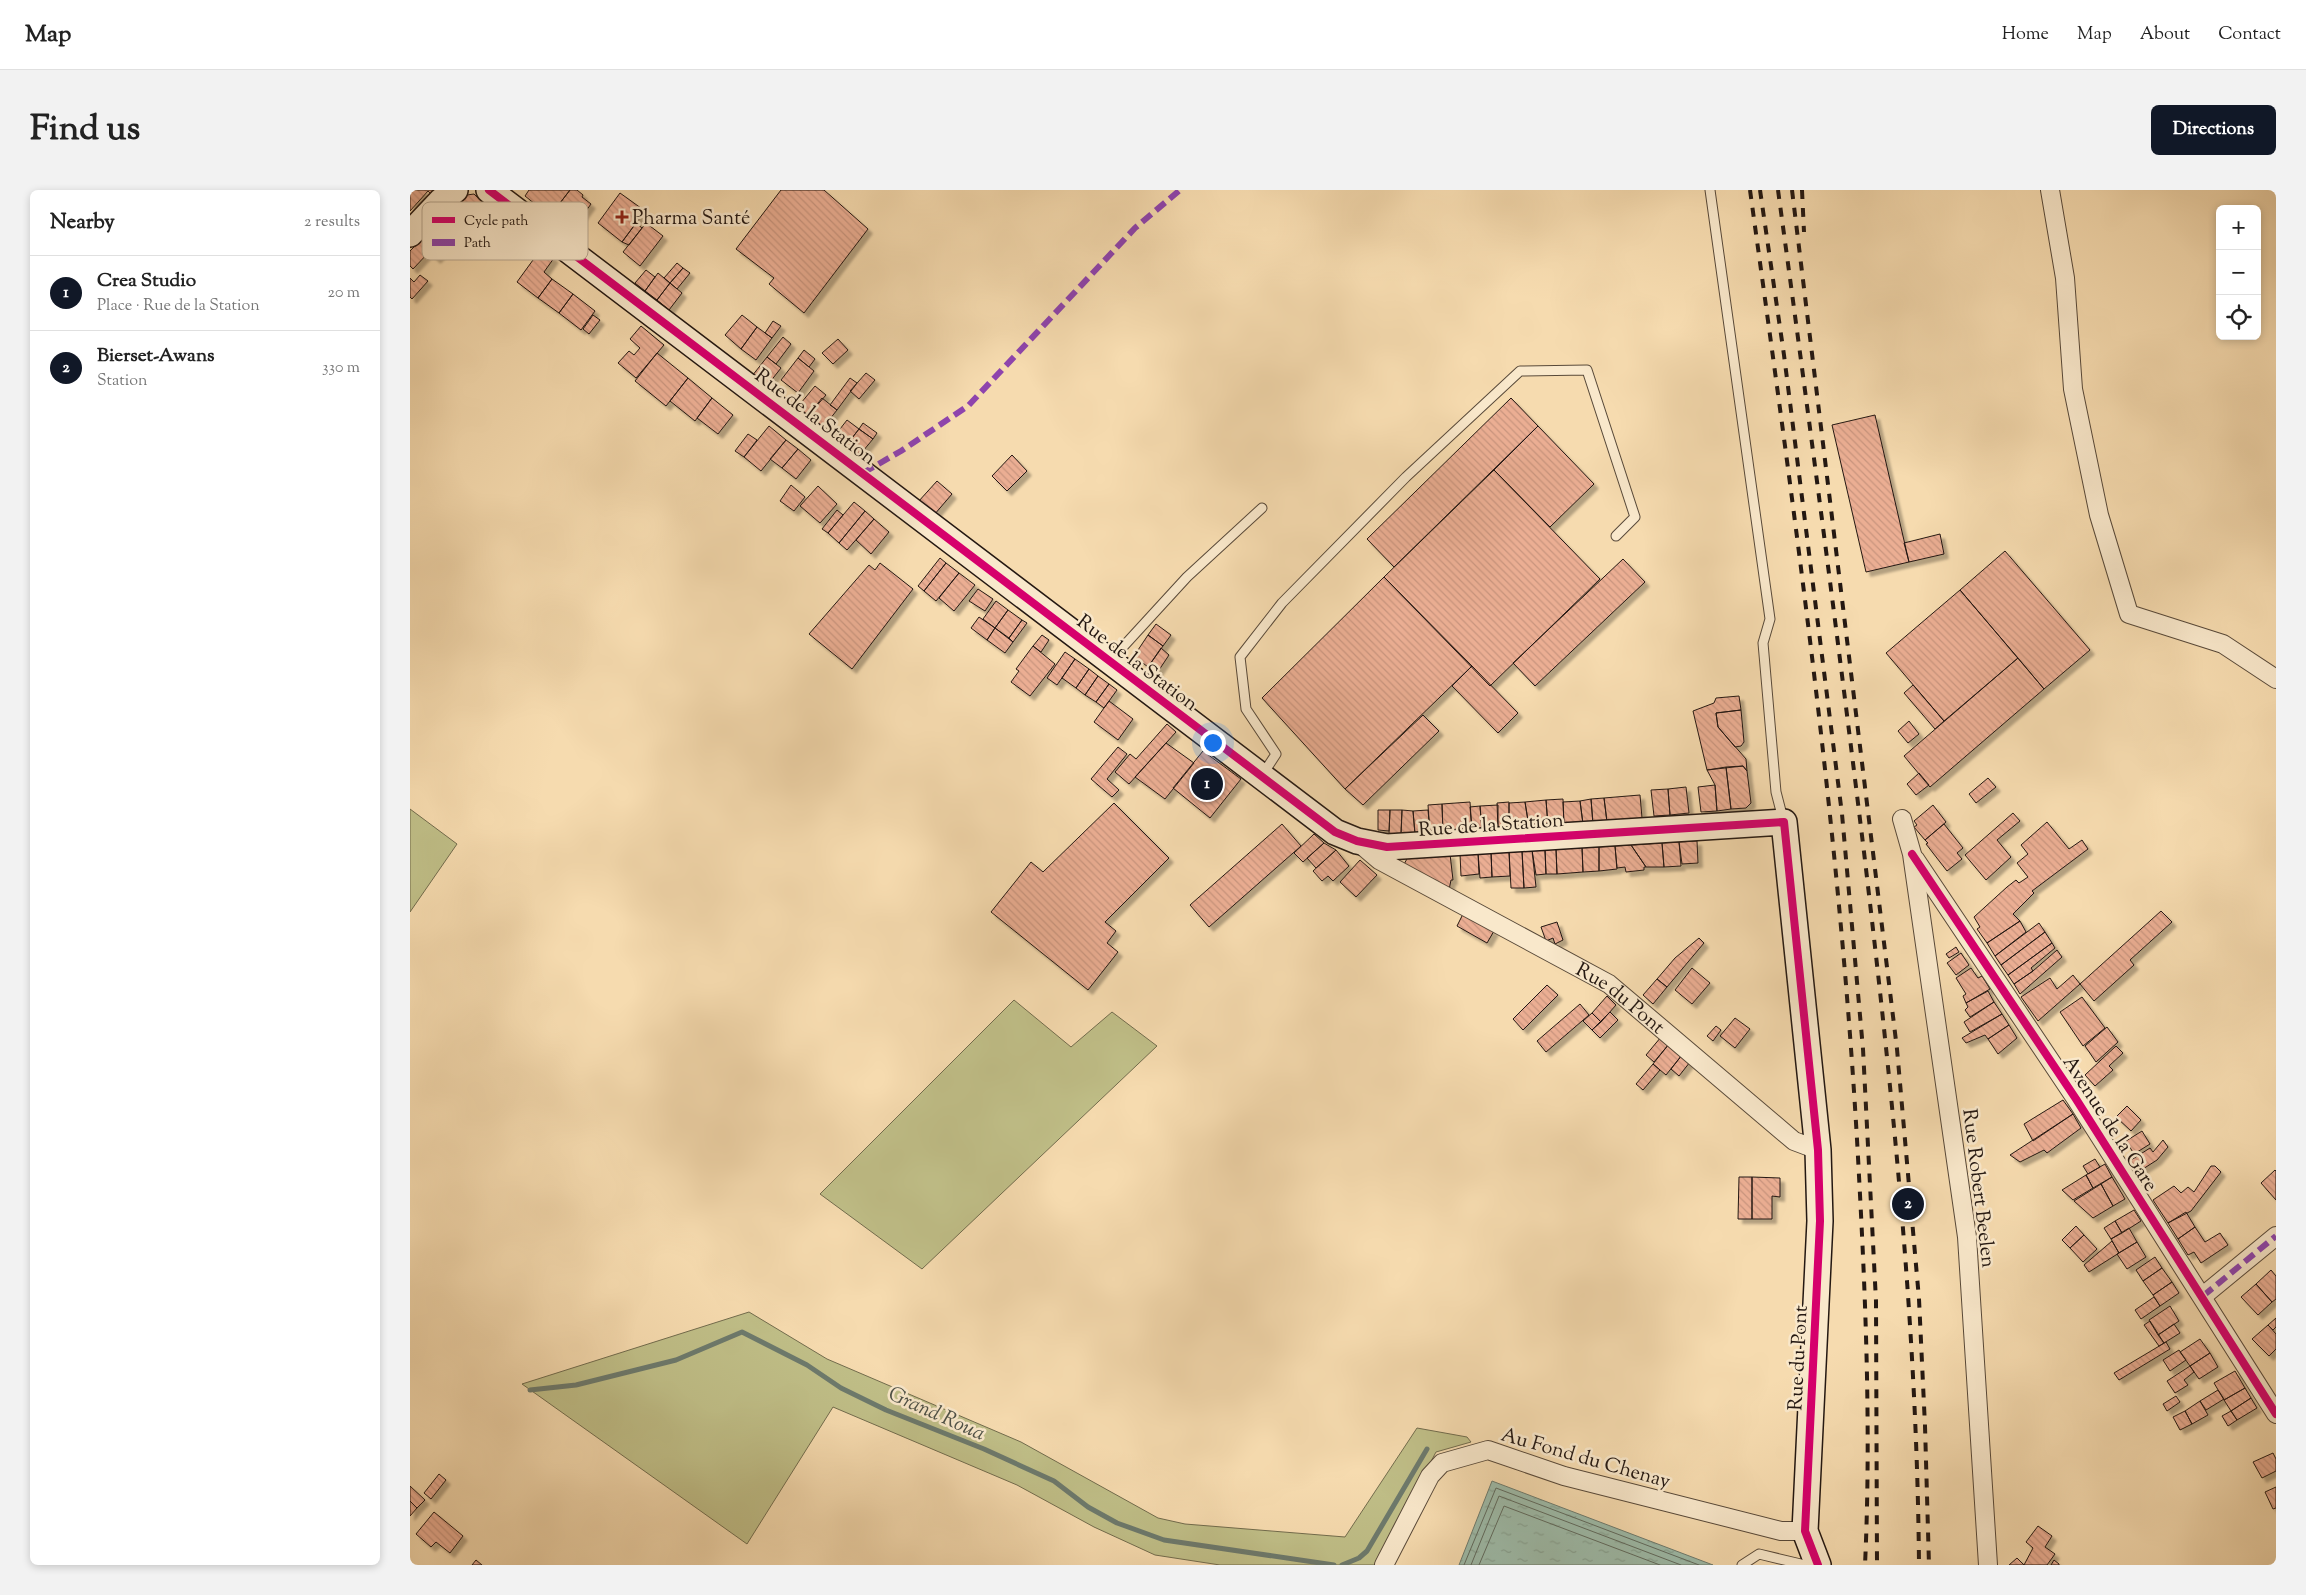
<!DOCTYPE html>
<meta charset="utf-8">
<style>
:root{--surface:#fff;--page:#f2f2f2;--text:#222;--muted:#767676;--line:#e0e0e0;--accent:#111827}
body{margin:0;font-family:"Sorts Mill Goudy",serif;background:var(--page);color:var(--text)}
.controls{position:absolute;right:15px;top:15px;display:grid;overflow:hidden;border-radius:8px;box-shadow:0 2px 8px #0003}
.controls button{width:45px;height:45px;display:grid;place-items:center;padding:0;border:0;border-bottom:1px solid var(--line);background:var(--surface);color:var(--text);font:25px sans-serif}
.you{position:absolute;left:802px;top:552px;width:18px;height:18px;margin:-12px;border:4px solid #fff;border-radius:50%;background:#1a73e8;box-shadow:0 0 0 8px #1a73e833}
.badge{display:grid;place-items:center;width:32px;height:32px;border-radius:50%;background:var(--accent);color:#fff;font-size:16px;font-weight:700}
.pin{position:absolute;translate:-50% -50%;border:2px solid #fff;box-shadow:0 1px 5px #0006}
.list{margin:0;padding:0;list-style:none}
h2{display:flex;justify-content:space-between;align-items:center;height:65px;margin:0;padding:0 20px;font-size:21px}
h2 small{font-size:16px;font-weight:400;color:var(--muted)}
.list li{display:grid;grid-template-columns:32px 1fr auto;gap:15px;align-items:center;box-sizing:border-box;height:75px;padding:0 20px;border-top:1px solid var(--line)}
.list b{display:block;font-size:19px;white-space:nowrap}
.list p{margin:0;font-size:16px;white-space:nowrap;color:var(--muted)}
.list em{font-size:16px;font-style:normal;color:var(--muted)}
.icon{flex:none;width:28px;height:28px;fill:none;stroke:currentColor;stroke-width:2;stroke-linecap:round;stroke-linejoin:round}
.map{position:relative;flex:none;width:1866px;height:1375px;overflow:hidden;border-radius:8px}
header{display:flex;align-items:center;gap:30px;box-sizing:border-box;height:70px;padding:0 25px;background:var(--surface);border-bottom:1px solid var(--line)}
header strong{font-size:24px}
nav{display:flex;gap:28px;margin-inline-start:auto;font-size:18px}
.intro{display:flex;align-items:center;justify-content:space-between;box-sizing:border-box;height:120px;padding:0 30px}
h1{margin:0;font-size:35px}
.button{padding:12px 22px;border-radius:8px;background:var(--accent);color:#fff;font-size:18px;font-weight:700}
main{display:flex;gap:30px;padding:0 30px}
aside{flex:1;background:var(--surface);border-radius:8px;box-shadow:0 2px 8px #0003}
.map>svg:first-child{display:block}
</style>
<header>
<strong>Map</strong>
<nav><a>Home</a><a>Map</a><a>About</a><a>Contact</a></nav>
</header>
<div class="intro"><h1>Find us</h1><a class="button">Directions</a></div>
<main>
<aside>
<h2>Nearby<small>2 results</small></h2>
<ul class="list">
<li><span class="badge">1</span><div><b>Crea Studio</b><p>Place · Rue de la Station</p></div><em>20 m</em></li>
<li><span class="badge">2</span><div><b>Bierset-Awans</b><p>Station</p></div><em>330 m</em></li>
</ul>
</aside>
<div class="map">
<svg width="1866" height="1375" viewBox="0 0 1866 1375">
<defs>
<pattern id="water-ripples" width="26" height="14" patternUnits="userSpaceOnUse" patternTransform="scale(1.25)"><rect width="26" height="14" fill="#9dbba9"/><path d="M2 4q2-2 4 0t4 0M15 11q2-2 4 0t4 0" fill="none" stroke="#87a090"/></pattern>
<pattern id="building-back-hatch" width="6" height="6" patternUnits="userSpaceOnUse" patternTransform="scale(1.25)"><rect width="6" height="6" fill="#ebae93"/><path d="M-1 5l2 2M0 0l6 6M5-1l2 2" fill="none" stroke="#c9957e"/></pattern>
<filter id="shadow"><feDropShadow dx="4.5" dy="4.5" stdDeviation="1" flood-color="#0004"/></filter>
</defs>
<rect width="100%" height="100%" fill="#f6dbaf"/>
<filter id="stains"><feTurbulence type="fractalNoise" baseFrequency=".004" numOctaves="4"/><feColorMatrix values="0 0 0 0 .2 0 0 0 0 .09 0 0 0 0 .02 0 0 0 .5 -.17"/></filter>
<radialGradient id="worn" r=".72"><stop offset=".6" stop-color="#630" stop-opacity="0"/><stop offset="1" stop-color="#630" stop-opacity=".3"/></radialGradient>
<path fill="#c0bf88" stroke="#726c4d" d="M0 619 47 654 0 722Z
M604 810 661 857 702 822 747 856 512 1079 410 1004Z
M339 1122 417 1169 611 1252 748 1328 775 1334 935 1347 1007 1238 1057 1247 1061 1252 1026 1262 966 1375H810L745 1365 684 1337 607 1295 423 1217 337 1354 112 1194Z"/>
<path fill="url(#water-ripples)" stroke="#6d7a6d" d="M1082 1291 1303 1375H1049Z"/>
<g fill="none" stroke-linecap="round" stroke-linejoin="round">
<path stroke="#606a5e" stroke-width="1" d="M1054 1375 1086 1298 1289 1375
M1061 1375 1089 1306 1271 1375
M1069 1375 1094 1316 1250 1375"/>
<path stroke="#6d7a6d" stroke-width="5" d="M120 1200 166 1195 266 1170 332 1142 397 1175 431 1198 476 1220 574 1259 644 1291 678 1317 707 1333 754 1350 924 1375
M932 1375 949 1368 957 1361 1017 1259"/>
</g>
<path fill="url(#building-back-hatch)" stroke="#241812" filter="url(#shadow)" d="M0 0H24L21 4 18 1 0 21Z
M119 0H160L140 26 115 6Z
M160 0H167L173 5 172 7 181 14 162 40 140 26Z
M371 0H414L458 39 394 123 359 94 364 88 326 59Z
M210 3 235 21 212 52 188 33Z
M64 4 77 17 70 26 82 37 78 42 83 47 91 37 97 43 85 56 44 17 57 5Z
M226 33 232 38 219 55 212 52Z
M236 33 253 46 230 76 213 62Z
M17 44 34 61 26 69 19 62 3 79 0 76V61Z
M131 59 144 68 134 82 142 89 128 108 107 92Z
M267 73 273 78 260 93 254 88Z
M273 78 280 83 267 99 260 93Z
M236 80 245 87 235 101 225 93Z
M248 83 260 93 247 110 235 101Z
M10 85 18 91 2 109 0 107V88L4 92Z
M142 89 163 104 149 123 128 108Z
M260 93 272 103 259 120 247 110Z
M163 104 185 121 171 140 149 123Z
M183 125 190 130 179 144 173 139Z
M332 125 347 137 331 159 315 145Z
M363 131 371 136 362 148 355 143Z
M231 136 254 155 226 188 208 173 219 161 224 165 230 158 220 149Z
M347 137 362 148 346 170 331 159Z
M373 147 381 154 366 174 357 167Z
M428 149 438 160 423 174 412 163Z
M394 160 405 169 399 177 388 168Z
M247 163 278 188 256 216 225 191Z
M357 167 371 178 356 197 342 186Z
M388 168 404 181 388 203 371 190Z
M456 183 465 190 449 209 440 201Z
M278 188 302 208 285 231 260 211Z
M440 188 447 193 427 220 420 215Z
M405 196 416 205 397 227 386 219Z
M302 208 323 225 308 244 287 228Z
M412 208 427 220 412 239 397 227Z
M1101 208 1128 236 984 377 957 349Z
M1465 225 1499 372 1456 382 1422 235Z
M437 230 449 239 435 257 423 248Z
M453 233 467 243 463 249 449 239Z
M359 236 376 250 351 281 334 267Z
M1128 236 1184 294 1140 337 1084 280Z
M449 239 463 249 448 267 435 257Z
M338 244 347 250 334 267 325 261Z
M376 250 388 259 372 278 360 269Z
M388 259 401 270 386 289 372 278Z
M602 265 617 281 597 301 582 286Z
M1084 280 1190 389 1080 496 974 387Z
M527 291 542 304 524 325 508 312Z
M381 295 395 307 384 321 370 311Z
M408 296 427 314 410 333 390 316Z
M444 312 455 321 429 353 418 343Z
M427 320 433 325 418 343 412 339Z
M455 321 464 329 437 360 429 353Z
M464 329 479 342 461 364 446 350Z
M1530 344 1534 364 1499 372 1494 353Z
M1595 361 1680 460 1634 499 1550 400Z
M530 368 536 373 514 401 508 396Z
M1213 369 1235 392 1125 496 1103 473Z
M470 373 503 399 442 479 399 444 459 375 465 380Z
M536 373 549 383 526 411 514 401Z
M549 383 565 395 544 421 529 408Z
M974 387 1062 476 935 599 852 508Z
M568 399 583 409 575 421 559 411Z
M1550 400 1608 468 1534 531 1476 463Z
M586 411 598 420 585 438 573 429Z
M598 420 612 430 599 448 585 438Z
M569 427 585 438 577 450 561 438Z
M612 430 617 433 603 452 599 448Z
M746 434 761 445 753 456 738 445Z
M585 438 603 452 595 463 577 450Z
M632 445 639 450 631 462 623 456Z
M738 445 753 456 738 477 724 466Z
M623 456 645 474 620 506 601 492 609 481 606 479Z
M751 458 759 465 747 483 738 477Z
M655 462 665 469 647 495 637 488Z
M1608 468 1634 499 1520 597 1494 566Z
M665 469 679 479 666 498 652 488Z
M1062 476 1108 523 1088 543 1042 496Z
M679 479 688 486 675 505 666 498Z
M688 486 699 494 686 512 675 505Z
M699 494 707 500 694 518 686 512Z
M1503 495 1534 531 1525 539 1494 503Z
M1329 506 1331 520 1306 523 1308 537 1336 569 1337 581 1333 576 1297 580 1283 521 1304 513 1306 508Z
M699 511 723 529 708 550 684 532Z
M1331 520 1334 552 1331 556 1325 557 1308 537 1306 523Z
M1013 525 1029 541 953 615 935 599Z
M1499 531 1509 544 1498 553 1488 541Z
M757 534 766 542 719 594 705 582 720 564 726 569Z
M756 553 784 573 755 609 725 587Z
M708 557 717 564 697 589 709 600 702 607 681 589Z
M793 561 831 589 800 628 763 598Z
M1333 576 1337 581 1341 613 1336 618 1321 619 1316 577Z
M1316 577 1321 619 1307 621 1305 595 1297 580Z
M1509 583 1519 595 1506 605 1497 594Z
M1578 588 1586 597 1566 613 1559 604Z
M1305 595 1307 621 1291 622 1288 597Z
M1276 597 1279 623 1260 625 1258 599Z
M1258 599 1260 625 1244 626 1241 600Z
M1230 605 1232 628 1197 632 1194 608Z
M1194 608 1197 632 1183 634 1181 609Z
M1153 609 1154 635 1138 636 1136 610Z
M1181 609 1183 634H1173L1170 611Z
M1136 610 1138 636 1119 637 1115 612Z
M1170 611 1173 634 1154 635 1153 612Z
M1060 612 1062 641 1033 643 1032 614Z
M1099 612V638L1088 639 1087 613Z
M1115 612 1119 637 1099 638V613Z
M704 613 759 668 695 732 706 741 697 753 708 762 678 800 581 722 621 672 633 682Z
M1032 614 1033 643H1020L1018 615Z
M1088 615V639L1072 640 1070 616Z
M1523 615 1536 632 1515 650 1504 637 1507 635 1504 631Z
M1070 616 1072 640 1062 641 1060 617Z
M968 620H980L979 641 968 640Z
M980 620H992L991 644H979Z
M992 620 1003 621 1005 644H991Z
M1018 620 1020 643 1005 644 1003 621Z
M1603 623 1610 631 1587 650 1601 667 1576 690 1555 665Z
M1637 632 1659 659 1672 650 1678 659 1622 701 1624 703 1603 724 1610 731 1577 753 1567 739 1570 737 1564 727 1597 697 1606 690 1609 693 1618 687 1607 673 1618 664 1611 655Z
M872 634 891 656 799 737 780 715Z
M1534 634 1553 658 1547 663 1552 669 1537 681 1516 654 1518 653 1515 650Z
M904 644 914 653 893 672 884 663Z
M1287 651 1288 673 1272 674 1269 652Z
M1269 652 1271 676 1254 677 1252 653Z
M914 653 926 660 906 678 897 668Z
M1252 653 1254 677H1236L1221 655Z
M1221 655 1236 677H1234V680L1216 682 1215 677 1207 678 1205 656Z
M1205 656 1207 679 1189 681V657Z
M1172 657H1189V681L1173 682Z
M1172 657 1173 682 1147 684 1146 659Z
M1146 659 1147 684H1136L1135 660Z
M926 660 939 676 923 691 918 686 912 691 903 681Z
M1122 660H1135L1136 684 1126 685Z
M1122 660 1126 697 1114 698 1112 661Z
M1099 661H1112L1114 698H1101Z
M1099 661 1100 686 1082 687 1081 662Z
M1081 662 1082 687 1070 688 1068 663Z
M1068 663 1069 684 1051 686 1050 664Z
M1040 664 1043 690H1041L1039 700 993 676 998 667Z
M950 670 967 685 946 707 930 692Z
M1751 721 1762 732 1720 770 1724 775 1684 811 1670 794Z
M1053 724 1084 741 1077 753 1047 736Z
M1610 731 1616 742 1585 766 1577 753Z
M1147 732 1153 750 1145 754 1143 748 1136 751 1131 737Z
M1629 733 1635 742 1591 775 1585 766Z
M1635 742 1642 753 1598 785 1591 775Z
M1289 748 1294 753 1257 797 1247 789 1265 768Z
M1642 753 1645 758 1621 778 1623 781 1604 794 1598 785Z
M1546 757 1549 762 1539 768 1536 764Z
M1647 760 1652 767 1610 804 1604 794 1623 781Z
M1551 763 1559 775 1546 785 1537 773Z
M1282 778 1300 793 1282 814 1265 800Z
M1561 778 1568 788 1572 786 1580 799 1556 813 1553 806 1556 804 1546 788Z
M1663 785 1670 794 1628 831 1611 807 1640 788 1647 799Z
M1247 789 1257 797 1243 814 1233 805Z
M1137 795 1148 805 1113 840 1103 829Z
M1578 801 1584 812 1560 827 1555 820 1558 817 1556 813Z
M1197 806 1206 815 1191 832 1182 823Z
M1672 807 1695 838 1673 856 1650 822Z
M1584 812 1592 824 1560 842 1554 832Z
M1170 814 1179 825 1136 862 1127 851Z
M1200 822 1208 830 1190 848 1182 840Z
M1182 823 1191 832 1182 840 1173 831Z
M1592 824 1599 835 1578 849 1575 845 1556 853 1552 848Z
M1325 828 1340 839 1325 858 1310 846Z
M1599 835 1607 848 1588 864 1578 849Z
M1306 836 1311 840 1303 851 1297 846Z
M1697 837 1708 852 1686 872 1675 856Z
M1251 847 1259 854 1244 872 1236 865Z
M1259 854 1272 865 1256 885 1243 874Z
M1706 856 1713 863 1699 876 1703 880 1685 896 1675 885Z
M1272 865 1280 872 1269 886 1261 879Z
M1243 874 1250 880 1233 900 1226 894Z
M1653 910 1663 924 1623 951 1614 934Z
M1717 916 1731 930 1721 941 1706 927Z
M1663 924 1671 938 1637 963 1634 960 1610 972 1600 965Z
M1732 941 1740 954 1724 964 1716 951Z
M1753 950 1758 957 1747 970 1725 984 1718 972 1740 958 1743 962Z
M1685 969 1690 977 1678 984 1673 976Z
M1695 974 1702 987 1683 998 1676 985Z
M1801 976H1805L1811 982 1781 1021 1758 1033 1743 1010 1764 996 1771 1003 1778 997 1784 1002Z
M1865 980 1866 981V1010L1851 993Z
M1676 985 1683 998 1663 1010 1652 1000Z
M1329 987H1342V1029H1328Z
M1342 987 1370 988V1007L1362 1006V1029H1342Z
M1702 987 1715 1009 1703 1016 1691 994Z
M1691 994 1703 1016 1683 1028 1664 1011Z
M1724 1020 1731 1031 1712 1043 1705 1031Z
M1776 1022 1785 1037 1768 1049 1758 1033Z
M1705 1031 1712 1043 1701 1049 1694 1038Z
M1666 1036 1674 1045 1660 1058 1652 1050Z
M1785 1037 1795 1052 1810 1043 1818 1055 1791 1073 1784 1062 1778 1065 1768 1049Z
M1719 1038 1727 1052 1709 1063 1701 1049Z
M1674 1045 1687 1059 1673 1072 1660 1058Z
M1702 1051 1709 1063 1679 1082 1674 1075Z
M1727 1052 1736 1067 1717 1079 1707 1064Z
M1745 1067 1752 1078 1733 1091 1726 1080Z
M1752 1078 1762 1092 1743 1105 1733 1091Z
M1861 1080 1866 1086V1109L1862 1112 1846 1094Z
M1762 1092 1769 1103 1750 1116 1743 1105Z
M1846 1094 1862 1112 1848 1125 1831 1107Z
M1744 1107 1750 1116 1731 1129 1725 1120Z
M1760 1116 1769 1131 1748 1145 1739 1130Z
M1866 1128V1137L1863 1140 1858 1135Z
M1740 1131 1754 1153 1749 1156 1734 1135Z
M1764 1134 1770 1143 1754 1153 1748 1145Z
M1858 1135 1866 1144V1159L1859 1166 1842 1149Z
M1790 1149 1800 1163 1780 1176 1770 1162Z
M1756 1152 1760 1159 1709 1190 1704 1183Z
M1769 1160 1776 1170 1760 1181 1753 1170Z
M1800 1163 1808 1177 1789 1189 1780 1176Z
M1780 1176 1784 1182 1774 1190 1778 1195 1765 1203 1757 1191Z
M1825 1181 1835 1198 1814 1210 1804 1193Z
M1835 1198 1841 1208 1821 1221 1814 1210Z
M1808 1200 1814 1209 1796 1220 1790 1211Z
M1766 1206 1770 1212 1757 1221 1753 1214Z
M1841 1208 1847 1218 1827 1230 1821 1221Z
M1790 1211 1798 1225 1782 1234 1775 1221Z
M1775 1221 1782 1234 1770 1240 1763 1227Z
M1821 1221 1827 1230 1818 1236 1812 1226Z
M1863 1263 1866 1269V1281L1852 1288 1843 1272Z
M29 1284 36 1290 21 1309 14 1303Z
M0 1296 15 1310 7 1318 0 1311Z
M1866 1297V1318L1863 1319 1855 1302Z
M0 1311 7 1318 0 1326Z
M24 1322 53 1346 40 1363 26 1352 21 1357 6 1344Z
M1628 1336 1642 1346 1635 1357 1645 1364 1637 1375H1599L1607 1368 1614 1375 1623 1358 1616 1352Z
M66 1370 72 1375H62Z
M1644 1370 1649 1374V1375H1641Z"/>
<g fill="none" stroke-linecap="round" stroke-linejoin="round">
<defs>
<path id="lane" d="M1300 0 1360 429 1353 453 1366 602 1373 629
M700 471 777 387 852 318
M853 584 866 564 836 519 830 467 872 413 996 287 1110 181 1177 180 1225 327 1206 346
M1332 1375 1349 1364 1395 1375"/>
<g id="street">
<path d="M1640 0 1655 88 1663 199 1689 325 1719 424 1813 454 1866 489"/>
<path d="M1492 629 1502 664 1557 1047 1578 1375"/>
<path id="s1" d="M949 653 969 670 1199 794 1384 951 1408 960"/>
<path d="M1505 669 1666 909 1866 1224"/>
<path d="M1793 1106 1866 1046"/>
<path d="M974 1375 1020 1286 1032 1273 1078 1260 1154 1286 1371 1341H1395"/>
</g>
<path id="secondary" d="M79 0 925 642 947 651 977 657 1374 632 1408 960 1410 1031 1395 1341 1408 1375
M0 44 31 11 45 0"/>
</defs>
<use href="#lane" stroke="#584939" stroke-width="11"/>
<use href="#street" stroke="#584939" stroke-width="20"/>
<use href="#secondary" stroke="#241812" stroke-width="28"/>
<use href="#lane" stroke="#f9e8cb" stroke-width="9"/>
<use href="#street" stroke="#f9e8cb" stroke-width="18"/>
<use href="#secondary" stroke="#f9e8cb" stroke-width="25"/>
<path stroke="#241812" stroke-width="4" stroke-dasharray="9 9" stroke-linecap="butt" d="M1340 0C1385 327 1432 656 1449 986 1456 1115 1461 1246 1455 1375
M1350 0 1374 165 1432 624 1453 859 1466 1111 1467 1375
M1368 0C1398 220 1427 441 1454 662 1482 899 1507 1136 1509 1375
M1382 0 1487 859 1509 1109 1515 1236 1519 1375
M1392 0 1394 42"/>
<path stroke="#8e44ad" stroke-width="6" stroke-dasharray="12 6" stroke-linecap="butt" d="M453 283 491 261 558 216 725 38 770 0
M1793 1106 1866 1046"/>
<defs>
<path id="cycleway" d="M79 0 925 642 947 651 977 657 1374 632 1408 960 1410 1031 1395 1341 1408 1375
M1502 664 1666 909 1866 1224"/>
</defs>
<use href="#cycleway" stroke="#f9e8cb" stroke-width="11"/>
<use href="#cycleway" stroke="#d6006c" stroke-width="8"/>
</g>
<path fill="#8f2418" stroke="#f9e8cb" stroke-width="2" d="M209.5 19.5h5v5h5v5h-5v5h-5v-5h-5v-5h5z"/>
<g text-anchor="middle" stroke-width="5" stroke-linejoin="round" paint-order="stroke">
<g font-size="20" fill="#241812" stroke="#f9e8cb" text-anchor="start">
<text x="222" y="34">Pharma Santé</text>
</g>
<g font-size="20" fill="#241812" stroke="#f9e8cb">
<text transform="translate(406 226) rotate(37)" y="7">Rue de la Station</text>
<text transform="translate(728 472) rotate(37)" y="7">Rue de la Station</text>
<text transform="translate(1081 634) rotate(-4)" y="7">Rue de la Station</text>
<text dy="7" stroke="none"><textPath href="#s1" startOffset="305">Rue du Pont</textPath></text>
<text transform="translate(1701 933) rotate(57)" y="7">Avenue de la Gare</text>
<text transform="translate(1570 998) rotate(83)" y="7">Rue Robert Beelen</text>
<text transform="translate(1387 1168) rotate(-87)" y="7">Rue du Pont</text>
<text transform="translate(1176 1267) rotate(16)" y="7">Au Fond du Chenay</text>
</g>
<g font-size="21" font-style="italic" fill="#4e5147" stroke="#f9e8cb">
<text transform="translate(527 1223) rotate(24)" y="7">Grand Roua</text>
</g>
</g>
<rect x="12" y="12" width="166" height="58" rx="8" fill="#f9e8cb" stroke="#b9aa94" stroke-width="1"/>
<rect x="22" y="27" width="23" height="6" fill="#d6006c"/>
<rect x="22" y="49" width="23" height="7" fill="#8e44ad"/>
<g font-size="14" fill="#241812">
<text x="54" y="35">Cycle path</text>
<text x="54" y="57">Path</text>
</g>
<rect width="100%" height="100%" filter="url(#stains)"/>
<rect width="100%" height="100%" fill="url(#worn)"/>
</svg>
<div class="controls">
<button>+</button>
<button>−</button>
<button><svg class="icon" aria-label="locate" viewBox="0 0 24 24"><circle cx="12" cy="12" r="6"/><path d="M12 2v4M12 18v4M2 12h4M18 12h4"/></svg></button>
</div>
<div class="you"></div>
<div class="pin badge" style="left:797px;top:594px">1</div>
<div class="pin badge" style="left:1498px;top:1014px">2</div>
</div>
</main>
